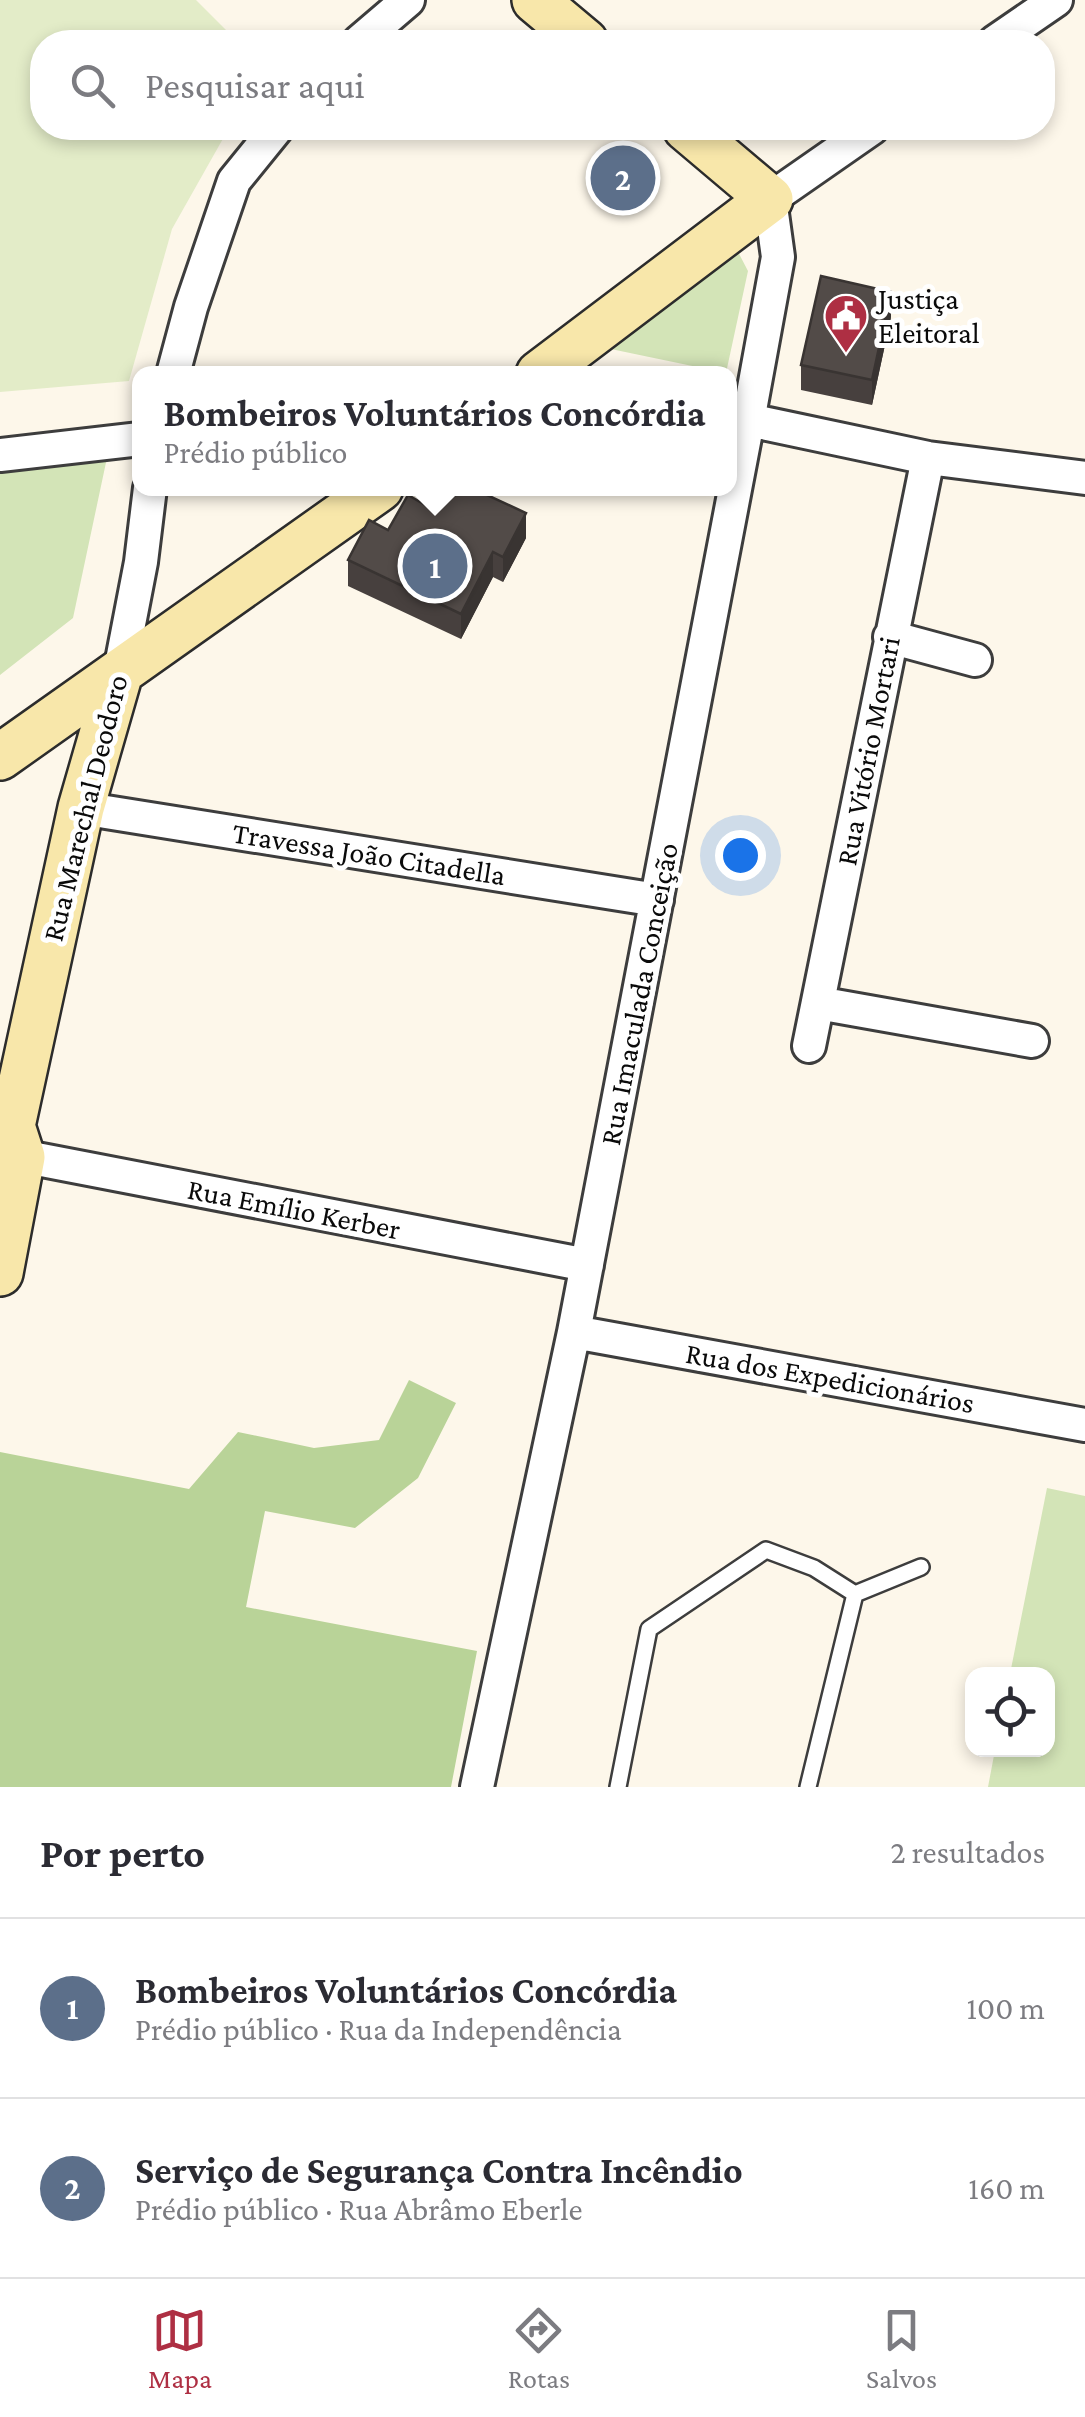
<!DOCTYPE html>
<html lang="pt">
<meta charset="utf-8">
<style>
:root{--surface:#fff;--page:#f7f7f7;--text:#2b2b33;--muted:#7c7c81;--line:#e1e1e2;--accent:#ae2f43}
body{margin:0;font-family:"Crimson Pro",serif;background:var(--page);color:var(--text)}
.controls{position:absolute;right:30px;bottom:30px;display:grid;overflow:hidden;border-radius:20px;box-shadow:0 5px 15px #0003}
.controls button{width:90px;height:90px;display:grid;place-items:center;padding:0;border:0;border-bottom:2px solid var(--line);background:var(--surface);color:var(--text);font:50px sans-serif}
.you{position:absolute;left:740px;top:855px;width:35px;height:35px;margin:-25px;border:8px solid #fff;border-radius:50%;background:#1a73e8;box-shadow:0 0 0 15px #1a73e833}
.badge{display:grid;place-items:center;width:65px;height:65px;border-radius:50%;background:var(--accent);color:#fff;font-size:32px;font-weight:700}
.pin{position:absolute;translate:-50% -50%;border:5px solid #fff;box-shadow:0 2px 10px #0006}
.popup{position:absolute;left:132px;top:366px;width:605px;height:130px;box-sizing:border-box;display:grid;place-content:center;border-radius:20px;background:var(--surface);filter:drop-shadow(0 2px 8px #0005);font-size:32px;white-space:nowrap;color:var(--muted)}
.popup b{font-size:38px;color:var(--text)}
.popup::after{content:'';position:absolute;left:50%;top:100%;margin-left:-20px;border:20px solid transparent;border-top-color:var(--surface)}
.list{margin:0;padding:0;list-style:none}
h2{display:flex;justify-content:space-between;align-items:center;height:130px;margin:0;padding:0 40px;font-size:42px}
h2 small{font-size:32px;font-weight:400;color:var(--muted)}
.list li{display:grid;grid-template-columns:65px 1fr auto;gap:30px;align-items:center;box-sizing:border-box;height:180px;padding:0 40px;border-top:2px solid var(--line)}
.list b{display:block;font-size:38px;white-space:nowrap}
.list p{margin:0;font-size:32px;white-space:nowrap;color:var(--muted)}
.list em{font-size:32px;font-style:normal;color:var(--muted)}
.icon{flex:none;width:55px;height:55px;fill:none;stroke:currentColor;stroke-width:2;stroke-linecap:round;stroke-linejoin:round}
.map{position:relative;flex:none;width:1085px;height:1787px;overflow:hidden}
.search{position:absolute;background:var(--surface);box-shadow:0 5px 15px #0003;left:30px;right:30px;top:30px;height:110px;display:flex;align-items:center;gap:25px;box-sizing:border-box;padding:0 35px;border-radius:40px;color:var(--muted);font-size:38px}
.sheet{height:490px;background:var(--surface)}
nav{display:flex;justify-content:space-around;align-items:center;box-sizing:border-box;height:140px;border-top:2px solid var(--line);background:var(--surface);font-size:28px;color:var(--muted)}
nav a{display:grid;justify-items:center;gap:5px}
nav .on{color:var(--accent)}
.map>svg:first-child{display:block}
</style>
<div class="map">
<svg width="1085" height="1787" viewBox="0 0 1085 1787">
<rect width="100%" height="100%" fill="#fdf7ea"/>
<path fill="#d3e4b7" d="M736 248 748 271 726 373 606 348Z
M108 453 73 618 0 675V460Z
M1047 1488 1085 1496V1787H988L995 1750H1048V1674H1010Z"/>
<path fill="#b9d398" d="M409 1380 456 1403 418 1478 355 1528 265 1511 246 1607 477 1651 451 1787H0V1452L189 1489 238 1432 314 1448 379 1440Z"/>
<path fill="#e3ecc8" d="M0 0H196L238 42H42V128H229L172 229 129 381 0 392Z"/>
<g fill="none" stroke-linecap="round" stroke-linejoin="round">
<defs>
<path id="lane" d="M618 1787 649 1629 766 1550 814 1568 855 1594
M808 1787 855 1594 921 1567"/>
<path id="street" d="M359 42 408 0
M995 42 1056 0
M173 374 191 307 234 181 277 128
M730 416 928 458 1085 478
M0 455 140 439
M890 637 975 660
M119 676 141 562 150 488
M81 808 657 900
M818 1003 1032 1041
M809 1046 928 458
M0 1152 587 1265
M574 1332 1085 1425
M477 1787 574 1332 748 421 778 257 770 199 872 128"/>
<path id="secondary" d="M535 0 585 42
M539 374 770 199 686 128
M0 757 380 488
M0 1151 12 1126 81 808 119 676
M0 1273 22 1157 12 1126"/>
</defs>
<use href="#lane" stroke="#3d3d3d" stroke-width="20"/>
<use href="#street" stroke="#3d3d3d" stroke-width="38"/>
<use href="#secondary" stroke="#2c2c2c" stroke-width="50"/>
<use href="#lane" stroke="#fff" stroke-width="15"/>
<use href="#street" stroke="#fff" stroke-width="32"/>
<use href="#secondary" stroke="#f8e7aa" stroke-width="45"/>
</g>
<path fill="#47403e" d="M891 317 872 405 801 390V365Z
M427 506 526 538 503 582 493 577 461 639 348 586V560L388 530Z"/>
<path fill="#393432" d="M891 292V317L872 405V380Z
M526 513V538L503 582V557Z
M493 552V577L461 639V614Z"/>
<path fill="#524b48" stroke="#393432" stroke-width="2.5" d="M821 276 891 292 872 380 801 365Z
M435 488H472L526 513 503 557 493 552 461 614 348 560 369 520 388 530 408 495 427 506Z"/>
<defs>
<symbol id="civic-pin" viewBox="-11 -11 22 30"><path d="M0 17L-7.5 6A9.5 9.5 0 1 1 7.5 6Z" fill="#ae2f43" stroke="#fff"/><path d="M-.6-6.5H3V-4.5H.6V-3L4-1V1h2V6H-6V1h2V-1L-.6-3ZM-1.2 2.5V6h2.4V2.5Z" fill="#fff"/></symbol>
</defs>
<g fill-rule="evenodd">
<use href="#civic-pin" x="821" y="291" width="50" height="68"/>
</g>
<g text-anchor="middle" stroke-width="10" stroke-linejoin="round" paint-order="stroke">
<g font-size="30" fill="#0a0a0a" stroke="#fff" text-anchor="start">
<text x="878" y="309">Justiça<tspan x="878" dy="34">Eleitoral</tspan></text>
</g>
<g font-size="30" fill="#0a0a0a" stroke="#fff">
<text transform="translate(868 751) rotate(-79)" y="10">Rua Vitório Mortari</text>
<text transform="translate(85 808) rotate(-76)" y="10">Rua Marechal Deodoro</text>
<text transform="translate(369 854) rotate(9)" y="10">Travessa João Citadella</text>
<text transform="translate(639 994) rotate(-79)" y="10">Rua Imaculada Conceição</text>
<text transform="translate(294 1209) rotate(11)" y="10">Rua Emílio Kerber</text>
<text transform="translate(830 1378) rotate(10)" y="10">Rua dos Expedicionários</text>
</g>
</g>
</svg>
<div class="controls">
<button><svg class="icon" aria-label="locate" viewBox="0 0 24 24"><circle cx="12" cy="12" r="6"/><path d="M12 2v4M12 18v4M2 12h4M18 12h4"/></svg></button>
</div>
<div class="you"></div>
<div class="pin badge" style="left:435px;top:566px;background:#5c6f8a">1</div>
<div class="popup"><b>Bombeiros Voluntários Concórdia</b>Prédio público</div>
<div class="pin badge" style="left:623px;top:178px;background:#5c6f8a">2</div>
<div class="search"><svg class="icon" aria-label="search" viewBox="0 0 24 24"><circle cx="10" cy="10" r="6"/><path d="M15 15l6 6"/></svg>Pesquisar aqui</div>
</div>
<section class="sheet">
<h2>Por perto<small>2 resultados</small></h2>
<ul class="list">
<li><span class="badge" style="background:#5c6f8a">1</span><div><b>Bombeiros Voluntários Concórdia</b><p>Prédio público · Rua da Independência</p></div><em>100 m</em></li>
<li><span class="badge" style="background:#5c6f8a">2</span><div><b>Serviço de Segurança Contra Incêndio</b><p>Prédio público · Rua Abrâmo Eberle</p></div><em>160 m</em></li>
</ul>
</section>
<nav>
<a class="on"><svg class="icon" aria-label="map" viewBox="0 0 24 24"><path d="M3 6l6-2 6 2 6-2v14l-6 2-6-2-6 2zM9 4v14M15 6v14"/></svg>Mapa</a>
<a><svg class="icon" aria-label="directions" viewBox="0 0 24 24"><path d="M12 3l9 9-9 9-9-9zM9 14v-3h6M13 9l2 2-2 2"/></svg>Rotas</a>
<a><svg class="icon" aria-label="saved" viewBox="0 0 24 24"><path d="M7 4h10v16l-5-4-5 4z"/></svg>Salvos</a>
</nav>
